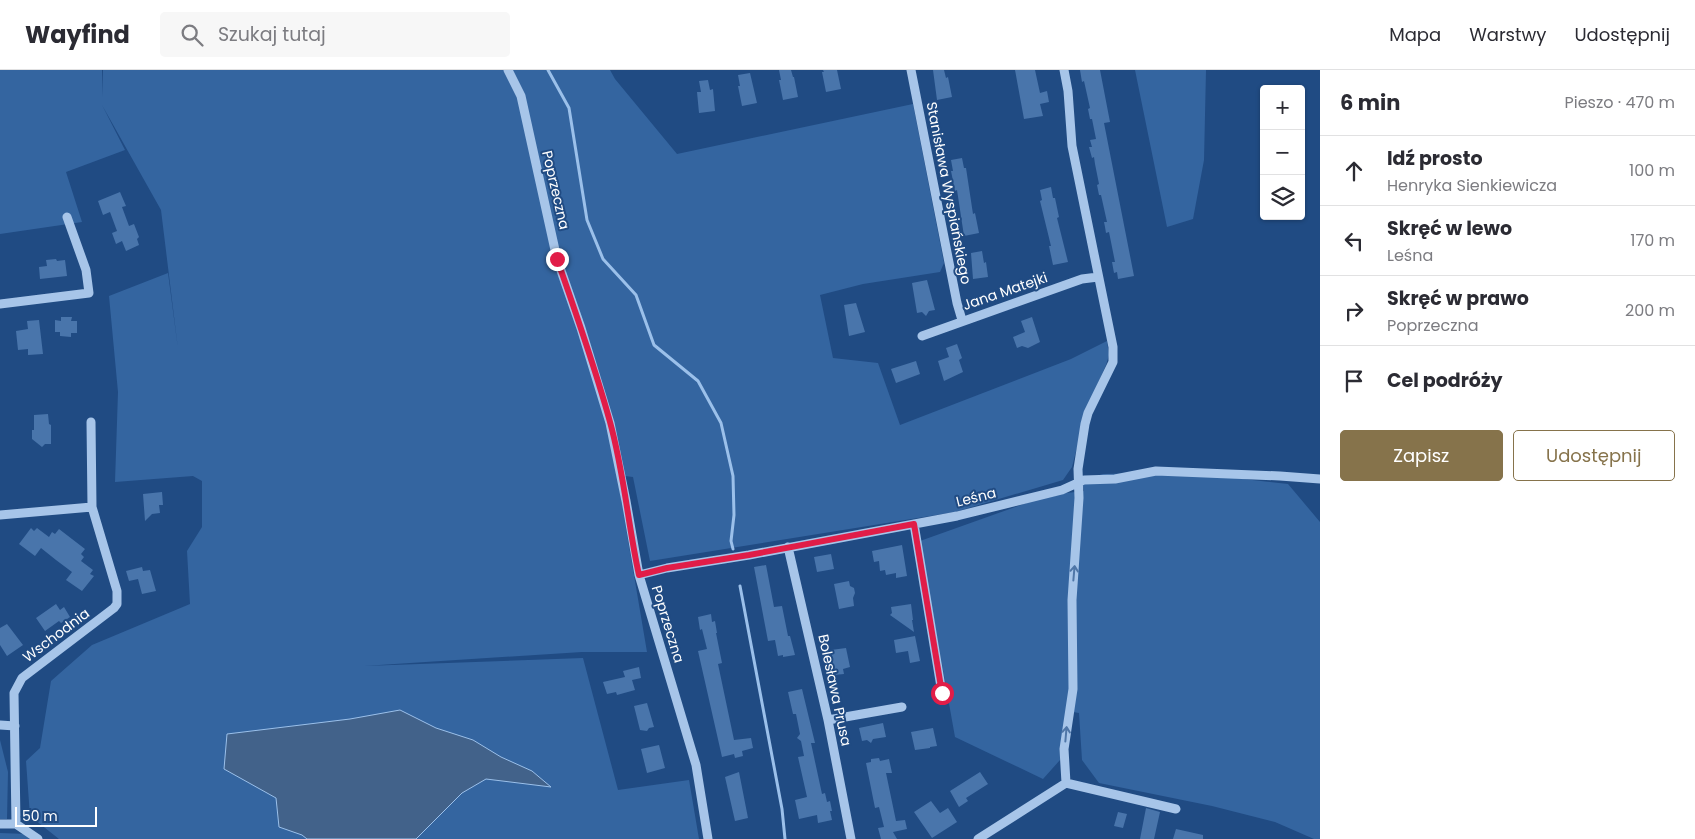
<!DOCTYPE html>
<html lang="pl">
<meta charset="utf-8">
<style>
:root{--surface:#fff;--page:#f7f7f7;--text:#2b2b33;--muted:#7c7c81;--line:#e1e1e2;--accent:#86734b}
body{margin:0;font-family:Poppins,sans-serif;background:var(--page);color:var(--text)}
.controls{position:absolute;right:15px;top:15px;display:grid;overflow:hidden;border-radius:5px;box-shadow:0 1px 4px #0004}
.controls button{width:45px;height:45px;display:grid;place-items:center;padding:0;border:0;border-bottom:1px solid var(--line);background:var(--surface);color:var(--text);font:25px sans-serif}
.scale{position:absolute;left:15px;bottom:12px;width:82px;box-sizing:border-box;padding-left:5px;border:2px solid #fff;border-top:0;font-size:14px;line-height:18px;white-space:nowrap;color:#fff;-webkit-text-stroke:4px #204b83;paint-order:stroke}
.stop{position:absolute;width:15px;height:15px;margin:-11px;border:4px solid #e11d48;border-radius:50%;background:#fff}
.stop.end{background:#e11d48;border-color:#fff;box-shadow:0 1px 5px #0008}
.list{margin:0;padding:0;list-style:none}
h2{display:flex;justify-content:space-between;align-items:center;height:65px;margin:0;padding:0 20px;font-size:21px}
h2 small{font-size:16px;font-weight:400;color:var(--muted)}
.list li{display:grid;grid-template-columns:32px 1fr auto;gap:15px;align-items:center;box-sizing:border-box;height:70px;padding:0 20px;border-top:1px solid var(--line)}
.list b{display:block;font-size:19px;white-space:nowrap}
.list p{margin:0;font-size:16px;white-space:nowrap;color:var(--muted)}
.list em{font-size:16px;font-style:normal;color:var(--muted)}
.actions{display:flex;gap:10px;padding:15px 20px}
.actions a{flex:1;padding:11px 0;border:1px solid var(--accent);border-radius:5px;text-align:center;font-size:18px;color:var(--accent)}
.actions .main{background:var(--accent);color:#fff}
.icon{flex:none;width:28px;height:28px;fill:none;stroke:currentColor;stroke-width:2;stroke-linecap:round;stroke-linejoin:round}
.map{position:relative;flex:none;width:1320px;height:769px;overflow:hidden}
header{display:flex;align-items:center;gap:30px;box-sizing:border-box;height:70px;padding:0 25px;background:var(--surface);border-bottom:1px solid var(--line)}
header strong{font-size:24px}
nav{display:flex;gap:28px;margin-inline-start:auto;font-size:18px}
.search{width:350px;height:45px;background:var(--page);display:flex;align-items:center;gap:12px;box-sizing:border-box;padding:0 18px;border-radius:5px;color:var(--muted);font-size:19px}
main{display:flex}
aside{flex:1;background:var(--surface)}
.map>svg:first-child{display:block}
</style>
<header>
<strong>Wayfind</strong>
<div class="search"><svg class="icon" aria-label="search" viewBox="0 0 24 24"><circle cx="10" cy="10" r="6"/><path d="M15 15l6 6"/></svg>Szukaj tutaj</div>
<nav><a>Mapa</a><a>Warstwy</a><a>Udostępnij</a></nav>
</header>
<main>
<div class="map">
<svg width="1320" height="769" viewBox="0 0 1320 769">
<rect width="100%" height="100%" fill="#204b83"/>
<path fill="#3465a0" d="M0 0H102V27L103 0H610L615 9 677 84 913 34 944 193 940 202 863 214 820 225 833 288 878 293 900 355 1071 289 1107 271 1109 285 1106 295 1087 338 1072 397 1063 410 955 442 650 491 633 407 617 405 647 582H582L364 596 583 588 618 720 689 710 699 769H59L30 746 26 691 40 678 51 611 92 575 190 534 187 481 202 457V411L193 406 115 412 118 322 109 226 168 203 178 279 161 140 102 35 125 80 66 102 82 152 0 164Z
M1135 0H1206L1204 90 1193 149 1167 157Z
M1182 402 1288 414 1320 452V769H1314L1275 752 1212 736 1099 713 1082 690 1079 643 1067 641 1060 690 1043 709 955 667 920 471 1049 425 1084 421 1082 410 1103 404Z
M0 670 8 702 7 749H0Z
M0 763 27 764 34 769H0Z"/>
<path fill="#42628a" stroke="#9bc0ea" d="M400 640 436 658 473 670 501 687 532 701 551 717 486 709 462 723 416 769H307L302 765 279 757 276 728 224 699 227 664 350 649Z"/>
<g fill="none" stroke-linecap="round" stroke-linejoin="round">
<path stroke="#9bc0ea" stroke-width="3" d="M548 0 569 38 587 150 603 189 636 225 654 275 698 311 721 353 733 406 734 445 731 471 733 479
M740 516 782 739 785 769"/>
</g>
<path fill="#4975ab" d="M779 0H791L793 7H794L798 27 783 30 779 10H781Z
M823 0H837L841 19 826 22 822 2H824Z
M933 0H944L946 8 948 7 952 27 937 30Z
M1015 0H1035L1040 23 1047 21 1049 32 1040 34 1043 46 1024 49Z
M1080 0H1100L1110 52 1104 53 1134 206 1118 209 1117 202 1114 203 1112 192H1115L1109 162 1106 163 1105 157 1104 152H1107L1101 125H1099L1097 115 1099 114 1095 94 1094 87 1092 88 1089 77H1092L1090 70 1096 69 1092 49H1090L1088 39 1090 38 1084 11 1082 12Z
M750 3 757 33 742 36 738 16H740L738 5Z
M708 10 710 20 713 19 715 41 699 43 697 22H701L699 11Z
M962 88 964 98H966L973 144 975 143 979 163 964 166 957 120 955 121 951 101H953L951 90Z
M1051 117 1053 128H1055L1059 147 1057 148 1068 192 1053 195 1049 176H1051L1040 131 1042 130 1040 120Z
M120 122 126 136 122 137 129 156 134 154 139 167 137 169 139 175 126 181 122 171 116 174 112 163 117 161 110 142 103 145 98 131Z
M982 181 984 193 986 192 988 207 973 209 971 183Z
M56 189 57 191 65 190 67 206 40 209 39 197 47 196 46 190Z
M927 210 935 240 929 241 926 246 922 242 917 243 912 213Z
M856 233 865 262 849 266 844 235Z
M61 247H72L71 251H77V263H71V267L60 266V262H55V250L61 251Z
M1032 247 1040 272 1028 278 1022 276 1017 278 1013 267 1025 262 1021 251Z
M39 250 43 284 28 285V279L18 280 16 261 28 259 27 251Z
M957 274 962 288 959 290 963 302 944 311 938 291 949 287 946 278Z
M916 291 920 304 896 313 891 299Z
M48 344 49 354 51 355V374H45L42 377 32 369V360H34V345Z
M162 422 163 435H159L160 443 152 444 145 451 143 424Z
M31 458 34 461 37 458 49 467 52 462 55 464 59 459 85 479 81 484 84 487 81 491 93 500 90 504 94 506 82 521 66 510 72 502 56 490 41 478 35 486 19 474Z
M902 475 907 506 896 508V503L886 505 885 500 880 501 879 491 874 492 872 481Z
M831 484 834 499 817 502 814 487Z
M766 495 774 537 782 536 788 566H790L795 585 783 587V585L778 586 775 570 768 571 754 497Z
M142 497 143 501 150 500 156 521 142 524 138 509 129 511 126 501Z
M849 511 850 516 854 518 855 523 853 528 854 536 839 539 834 514Z
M56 534 60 540 64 537 70 547 61 553 59 551 45 561 36 548Z
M911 534 913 550H912L914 562 890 545 892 543 891 537Z
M711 544 712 552 715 551 717 563H716L722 593 718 594 734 670 751 668 753 678 742 681 743 686 735 688 734 684 722 687 698 581 707 579 702 559 700 560 698 547Z
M7 554 23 575 7 586 0 575V558Z
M915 566 920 591 910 593 908 581 896 583 894 570Z
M846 578 850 597 843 599 844 604 834 605 831 580Z
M639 597 641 608 632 610 635 620 617 625 616 622 607 624 603 612 625 607 623 601Z
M802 619 815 673H811L822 724 825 723 827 732 830 731 832 741H830L832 750 818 753 817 745 799 749 795 730 807 727 798 687 804 686 801 671 797 668 800 664 796 644H793L788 622Z
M647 633 654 657 649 658 647 661 640 660 634 636Z
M883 653 886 667 873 669 871 673 867 670 862 671 859 658Z
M933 658 937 676 930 677V678L915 680 911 662Z
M659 675 665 698 647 703 641 679Z
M879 688 880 691 889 689 892 703H886L896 751 905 750 907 759 893 762 897 769H881L878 758 884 757 879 737 875 738 866 693 871 692V689Z
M739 702 748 748 735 751 725 707Z
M980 702 988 714 966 728 968 731 959 737 950 721Z
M931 731 940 743 948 738 957 752 932 768 914 742Z
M1146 738 1160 742 1154 769H1140Z
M1118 742 1127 744 1123 758 1114 756Z
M1176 759 1203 765V769H1173Z"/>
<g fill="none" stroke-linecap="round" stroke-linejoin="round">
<path stroke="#a7c5e9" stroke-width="9" d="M508 0 521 26 557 189 581 258 610 353 626 431 639 505 696 695 708 769
M911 0 957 233 962 250
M1064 0 1068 21 1072 76 1113 277V292L1088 343 1085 354 1078 399 1079 428 1072 530 1073 619 1064 679 1066 713
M0 234 89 223 86 200 67 147
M922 266 1082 209 1098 207
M0 445 92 437
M914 454 942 623
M788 477 828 650 851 769
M639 505 667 498 749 485 957 446 1062 420 1084 410 1115 409 1156 401 1280 406 1320 409
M828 650 902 637
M0 655 15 656
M1066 713 1176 739
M0 754H16
M38 769 16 754 14 623 22 608 114 538 117 534V521L92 437 91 352
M978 769 1066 713"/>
</g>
<defs><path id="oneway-shaft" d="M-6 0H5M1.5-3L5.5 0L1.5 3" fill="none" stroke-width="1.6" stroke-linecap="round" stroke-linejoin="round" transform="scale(1.25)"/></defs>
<g stroke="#4f76a7">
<use href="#oneway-shaft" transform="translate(1074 503) rotate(-85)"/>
<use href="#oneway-shaft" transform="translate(1066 664) rotate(-85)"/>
</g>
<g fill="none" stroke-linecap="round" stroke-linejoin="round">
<path stroke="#e11d48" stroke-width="6" d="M557 189C576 243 595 297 610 352 624 402 628 455 639 505L667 498 749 485 914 454 942 623"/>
</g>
<g text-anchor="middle" stroke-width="4" stroke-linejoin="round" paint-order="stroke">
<g font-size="14" fill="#fff" stroke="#204b83">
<text transform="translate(556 120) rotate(77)" y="5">Poprzeczna</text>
<text transform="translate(949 123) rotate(79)" y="5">Stanisława Wyspiańskiego</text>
<text transform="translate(1005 221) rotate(-19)" y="5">Jana Matejki</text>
<text transform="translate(976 427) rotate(-14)" y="5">Leśna</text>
<text transform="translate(668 554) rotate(73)" y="5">Poprzeczna</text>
<text transform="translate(56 565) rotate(-37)" y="5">Wschodnia</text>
<text transform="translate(835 620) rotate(78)" y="5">Bolesława Prusa</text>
</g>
</g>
</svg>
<div class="controls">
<button>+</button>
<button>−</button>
<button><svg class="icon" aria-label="layers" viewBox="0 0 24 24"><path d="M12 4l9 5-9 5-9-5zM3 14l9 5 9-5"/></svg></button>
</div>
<div class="scale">50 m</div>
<div class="stop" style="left:942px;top:623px"></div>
<div class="stop end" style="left:557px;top:189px"></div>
</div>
<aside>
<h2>6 min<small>Pieszo · 470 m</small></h2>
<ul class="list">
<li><svg class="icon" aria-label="ahead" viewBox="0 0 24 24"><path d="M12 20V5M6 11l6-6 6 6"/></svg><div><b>Idź prosto</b><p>Henryka Sienkiewicza</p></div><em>100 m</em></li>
<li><svg class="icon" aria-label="left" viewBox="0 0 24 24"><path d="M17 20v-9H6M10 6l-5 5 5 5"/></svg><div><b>Skręć w lewo</b><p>Leśna</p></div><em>170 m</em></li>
<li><svg class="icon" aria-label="right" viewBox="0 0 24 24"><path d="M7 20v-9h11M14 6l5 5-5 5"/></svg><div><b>Skręć w prawo</b><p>Poprzeczna</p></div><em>200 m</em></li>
<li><svg class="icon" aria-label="arrive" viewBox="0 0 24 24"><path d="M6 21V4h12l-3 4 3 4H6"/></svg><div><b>Cel podróży</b></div></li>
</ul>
<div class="actions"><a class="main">Zapisz</a><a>Udostępnij</a></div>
</aside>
</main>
